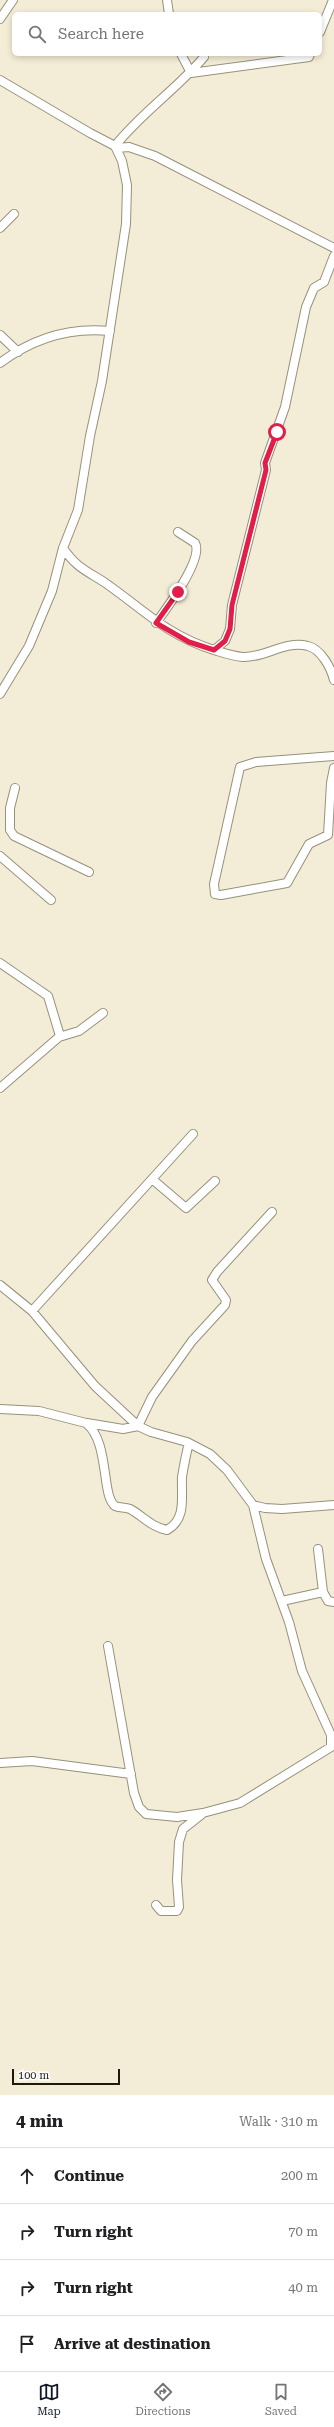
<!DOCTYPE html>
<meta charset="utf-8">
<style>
:root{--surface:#fff;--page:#f2f2f2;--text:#202124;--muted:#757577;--line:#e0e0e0;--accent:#111827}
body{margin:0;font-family:"Roboto Serif",serif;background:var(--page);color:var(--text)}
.scale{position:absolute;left:12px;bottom:10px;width:108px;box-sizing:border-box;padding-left:4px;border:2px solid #1c1911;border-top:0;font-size:11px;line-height:14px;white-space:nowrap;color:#1c1911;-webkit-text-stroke:3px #fff;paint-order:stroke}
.stop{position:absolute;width:12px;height:12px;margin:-9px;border:3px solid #e11d48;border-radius:50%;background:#fff}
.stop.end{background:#e11d48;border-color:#fff;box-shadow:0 1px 4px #0008}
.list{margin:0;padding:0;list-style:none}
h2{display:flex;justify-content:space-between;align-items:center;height:52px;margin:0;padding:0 16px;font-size:17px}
h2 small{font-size:13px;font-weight:400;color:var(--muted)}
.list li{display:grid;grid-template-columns:26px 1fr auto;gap:12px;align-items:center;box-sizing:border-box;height:56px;padding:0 16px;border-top:1px solid var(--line)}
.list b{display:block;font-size:15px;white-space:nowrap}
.list em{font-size:13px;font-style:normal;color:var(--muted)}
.icon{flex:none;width:22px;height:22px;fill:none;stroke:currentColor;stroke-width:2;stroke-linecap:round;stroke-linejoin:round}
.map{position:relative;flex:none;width:334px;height:2095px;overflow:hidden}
.search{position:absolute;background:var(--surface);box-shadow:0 2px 6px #0003;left:12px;right:12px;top:12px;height:44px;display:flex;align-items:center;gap:10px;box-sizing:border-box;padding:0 14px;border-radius:6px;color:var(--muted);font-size:15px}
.sheet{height:276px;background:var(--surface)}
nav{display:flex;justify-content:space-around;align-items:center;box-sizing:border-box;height:56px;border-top:1px solid var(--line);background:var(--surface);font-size:11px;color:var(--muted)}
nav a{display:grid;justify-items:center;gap:2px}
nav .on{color:var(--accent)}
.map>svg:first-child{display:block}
</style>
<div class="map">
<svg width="334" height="2095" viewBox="0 0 334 2095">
<rect width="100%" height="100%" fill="#f3ecd6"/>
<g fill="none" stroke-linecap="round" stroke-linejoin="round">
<defs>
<path id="minor" d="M167 0 169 14
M0 19 13 0
M320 32 333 0
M181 54 191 73 309 57 310 54
M0 80 90 133 115 146 122 161 127 185 126 224 102 381 90 436 78 510 63 548 52 591 29 646 0 694
M115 146C141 113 177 89 204 57
M117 148 129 147 155 156 334 248
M0 228 14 214
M0 335 18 352
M0 363C32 339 70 327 110 331
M63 548C76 567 85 570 104 582 143 609 166 635 214 650 224 653 232 656 243 657 265 658 285 640 308 646 321 649 331 668 334 680
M156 623C166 609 204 559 195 543L178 532
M214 650 225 641 230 629 232 605 266 470 265 463 285 407 306 307 314 288 324 282 334 256
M334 756 256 762 240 767 214 884 215 894 221 895 287 883 309 844 328 835 331 783 334 768
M15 788 10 808V830L14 836 89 872
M0 856 51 900
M0 963 48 996 60 1036
M0 1088 59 1037 79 1031 103 1013
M152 1179 186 1208 215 1181
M0 1285 32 1311 95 1386 138 1426 151 1432 187 1442 210 1454 227 1470 253 1505 265 1508 282 1509 334 1505
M32 1311 193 1134
M0 1409 39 1411 86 1423C110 1442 101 1496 115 1506 119 1508 125 1507 130 1509 143 1516 151 1527 167 1530 187 1519 181 1496 182 1477 184 1465 186 1454 189 1443
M87 1423 123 1429 138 1426 152 1397 192 1341 225 1305 226 1300 212 1280 217 1272 272 1212
M318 1549 323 1592
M282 1601 323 1592 328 1601 334 1602
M108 1646 134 1793 139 1807 146 1814 177 1817 203 1813 240 1803 331 1747V1735L302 1671 289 1622 266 1559 253 1505
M0 1763 32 1761 131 1774
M156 1905 161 1911H177L179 1907 177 1880 179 1842 183 1829 202 1814"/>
</defs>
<use href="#minor" stroke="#97917c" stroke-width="10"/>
<use href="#minor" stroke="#fff" stroke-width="8"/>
</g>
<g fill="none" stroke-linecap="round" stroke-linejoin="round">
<path stroke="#e11d48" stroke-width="5" d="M178 592 156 623 189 642 214 650 225 641 230 629 232 605 266 470 265 463 277 432"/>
</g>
</svg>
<div class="scale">100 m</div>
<div class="stop" style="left:277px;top:432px"></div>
<div class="stop end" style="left:178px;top:592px"></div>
<div class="search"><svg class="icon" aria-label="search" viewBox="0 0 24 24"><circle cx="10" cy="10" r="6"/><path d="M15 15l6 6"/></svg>Search here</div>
</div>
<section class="sheet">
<h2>4 min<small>Walk · 310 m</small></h2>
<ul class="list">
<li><svg class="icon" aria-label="ahead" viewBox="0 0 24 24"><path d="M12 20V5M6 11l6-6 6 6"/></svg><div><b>Continue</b></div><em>200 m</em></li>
<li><svg class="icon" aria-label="right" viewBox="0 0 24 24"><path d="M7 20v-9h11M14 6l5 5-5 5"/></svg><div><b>Turn right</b></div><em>70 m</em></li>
<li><svg class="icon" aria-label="right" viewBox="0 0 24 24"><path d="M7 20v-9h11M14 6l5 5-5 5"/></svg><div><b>Turn right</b></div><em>40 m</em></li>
<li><svg class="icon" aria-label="arrive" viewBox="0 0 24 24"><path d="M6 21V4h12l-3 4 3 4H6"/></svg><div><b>Arrive at destination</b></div></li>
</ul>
</section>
<nav>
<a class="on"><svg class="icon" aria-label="map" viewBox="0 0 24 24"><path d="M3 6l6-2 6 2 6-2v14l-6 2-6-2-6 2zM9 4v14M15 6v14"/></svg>Map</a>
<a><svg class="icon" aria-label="directions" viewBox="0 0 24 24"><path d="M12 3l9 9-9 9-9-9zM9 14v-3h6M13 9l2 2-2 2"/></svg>Directions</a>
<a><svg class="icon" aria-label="saved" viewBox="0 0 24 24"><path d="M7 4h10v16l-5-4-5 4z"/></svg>Saved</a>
</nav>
